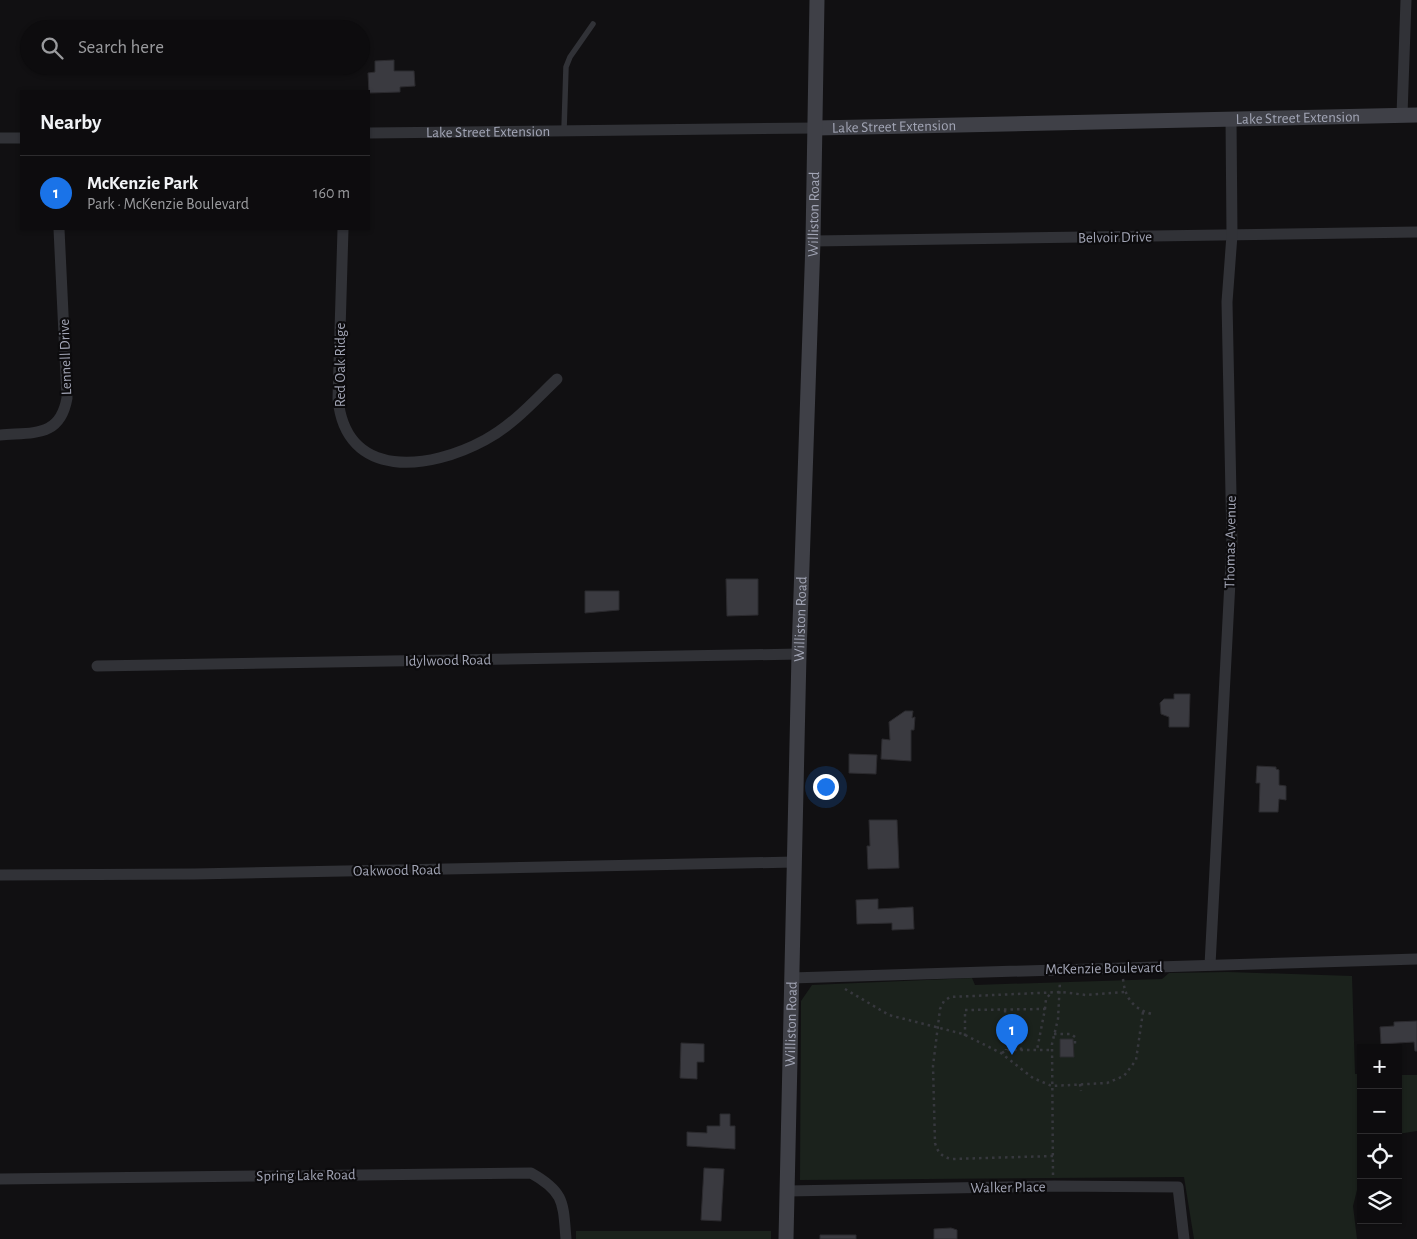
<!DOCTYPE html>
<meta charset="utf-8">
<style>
:root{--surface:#0d0c0e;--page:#161517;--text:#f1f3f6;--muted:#9a9b9e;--line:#2d2c2e;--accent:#1a73e8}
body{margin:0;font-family:"Alegreya Sans",sans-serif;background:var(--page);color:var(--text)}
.controls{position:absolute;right:15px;bottom:15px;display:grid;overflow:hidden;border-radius:0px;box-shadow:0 1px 4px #0004}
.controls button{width:45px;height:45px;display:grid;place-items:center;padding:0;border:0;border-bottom:1px solid var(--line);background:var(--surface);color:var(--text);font:25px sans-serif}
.you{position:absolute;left:825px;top:786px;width:18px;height:18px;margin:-12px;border:4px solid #fff;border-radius:50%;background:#1a73e8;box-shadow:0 0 0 8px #1a73e833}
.badge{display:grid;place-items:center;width:32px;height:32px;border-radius:50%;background:var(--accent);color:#fff;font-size:16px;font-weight:700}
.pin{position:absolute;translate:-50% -41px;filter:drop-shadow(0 1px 2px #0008)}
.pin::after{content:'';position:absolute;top:26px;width:18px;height:15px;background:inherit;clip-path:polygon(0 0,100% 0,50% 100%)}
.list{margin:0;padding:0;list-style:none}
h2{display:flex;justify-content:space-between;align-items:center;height:65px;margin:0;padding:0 20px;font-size:21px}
h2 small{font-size:16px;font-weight:400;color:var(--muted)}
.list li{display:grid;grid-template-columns:32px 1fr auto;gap:15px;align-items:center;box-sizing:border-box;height:75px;padding:0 20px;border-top:1px solid var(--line)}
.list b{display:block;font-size:19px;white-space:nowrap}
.list p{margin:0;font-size:16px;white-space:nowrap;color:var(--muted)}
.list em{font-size:16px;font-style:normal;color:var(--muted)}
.icon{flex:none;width:28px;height:28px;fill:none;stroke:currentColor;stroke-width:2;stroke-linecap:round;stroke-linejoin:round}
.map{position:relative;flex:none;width:1417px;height:1239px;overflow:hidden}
.search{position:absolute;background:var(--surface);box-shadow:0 1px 4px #0004;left:20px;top:20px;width:350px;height:55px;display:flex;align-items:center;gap:12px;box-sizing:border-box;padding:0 18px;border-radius:28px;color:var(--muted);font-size:19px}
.panel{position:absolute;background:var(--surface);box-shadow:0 1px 4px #0004;left:20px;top:90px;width:350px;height:140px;border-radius:0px}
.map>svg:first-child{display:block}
</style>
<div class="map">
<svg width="1417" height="1239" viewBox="0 0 1417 1239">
<rect width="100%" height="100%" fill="#111012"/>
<path fill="#1b221c" d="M1228 972 1352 976 1355 1074H1361V1174L1353 1206 1357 1239H1194L1184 1177 800 1180 801 1001 812 985 972 978 975 985 1162 979 1169 973Z
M1398 1075H1417V1131L1398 1134Z
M576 1231H771V1239H576Z"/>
<path fill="#3a3a40" stroke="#2b2a2e" d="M394 60V71H414L415 86 400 87V92L369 93 368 73 375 72V61Z
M726 579H758V615L727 616Z
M585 591H619V610L585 613Z
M1174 694H1190L1189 727H1169V717L1161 714 1160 703 1164 699H1174Z
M905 711H913L912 718 915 717 914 730H911V761L881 759 882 739 890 740 889 722Z
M849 754 877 755 876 774 849 773Z
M1257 766 1276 767V769L1279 770V785L1286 786V800L1279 799 1278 812H1259L1260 783H1256Z
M869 820H897L899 868 868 869 867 846H870Z
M878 899V909L913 907 914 929 892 930V923L857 924 856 900Z
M1417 1021V1051H1415L1414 1042 1381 1044 1380 1027 1394 1026V1022Z
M1006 1032H1019V1045L1007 1046Z
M1060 1039H1073L1074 1057H1060Z
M681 1043 704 1044V1062H697V1079L680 1078Z
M720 1114H730V1126H735V1149L687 1146V1132L707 1133V1126H720Z
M704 1168 724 1169 721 1221 701 1220Z
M951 1228 957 1230V1239H934V1229Z
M820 1235H856V1239H820Z"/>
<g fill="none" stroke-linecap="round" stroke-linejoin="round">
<path stroke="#37383e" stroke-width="2.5" stroke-dasharray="2.5 4" stroke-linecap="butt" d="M1123 979C1125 998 1133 1009 1152 1014
M845 989 889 1015 963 1034 1001 1053 1033 1078 1052 1086 1107 1083 1124 1076 1136 1060 1143 1012
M1045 1009 1046 999 1051 993
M1005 1010 1006 1050
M1005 1031H1021V1050
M1054 1034H1071L1075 1037V1047
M965 1036V1010L1045 1009 1037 1050
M1002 1053 1006 1050H1052
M1080 1084 1081 1091
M1053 1156 952 1159C942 1157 938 1153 935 1143L933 1066 940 1009 944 1001 950 997 1061 992 1086 995 1125 992
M1053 1175 1052 1044 1058 1019 1060 981"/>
<path stroke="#313237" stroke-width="5.5" d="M564 130 566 67 570 57 593 24"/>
<g stroke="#313237" stroke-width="11">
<path d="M1402 115 1406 0"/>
<path id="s1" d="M369 133 816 128"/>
<path d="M0 138H21"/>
<path d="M343 229 338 399C346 481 430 470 485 440 513 425 534 401 557 379"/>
<path d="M813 241 1417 232"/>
<path d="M0 435C33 432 60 438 67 398L59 229"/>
<path d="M97 666 799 654"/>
<path d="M0 875 194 874 794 862"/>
<path d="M1210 965 1232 543 1227 302 1232 235 1231 118"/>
<path d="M791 978 1417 959"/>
<path d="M0 1179 531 1173C565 1192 563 1203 566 1239"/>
<path d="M787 1191 1054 1186 1178 1187 1184 1239"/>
</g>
<g stroke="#3f4047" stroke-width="15">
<path id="s2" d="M816 128 1417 115"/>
<path id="s3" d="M786 1239 799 654 813 241 817 0"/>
</g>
</g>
<g text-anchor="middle" stroke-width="4.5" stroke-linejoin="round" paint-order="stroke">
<g font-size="15" fill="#a1a4b4" stroke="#0c0b0d">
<text dy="5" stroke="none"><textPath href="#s2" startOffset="482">Lake Street Extension</textPath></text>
<text dy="5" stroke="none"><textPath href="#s2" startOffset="78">Lake Street Extension</textPath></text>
<text dy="5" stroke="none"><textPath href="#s1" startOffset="119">Lake Street Extension</textPath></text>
<text dy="5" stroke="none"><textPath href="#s3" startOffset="1025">Williston Road</textPath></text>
<text transform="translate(1115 237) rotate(-1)" y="5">Belvoir Drive</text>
<text transform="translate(65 357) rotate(-92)" y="5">Lennell Drive</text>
<text transform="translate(340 365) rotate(-90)" y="5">Red Oak Ridge</text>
<text transform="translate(1230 542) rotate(-89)" y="5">Thomas Avenue</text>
<text dy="5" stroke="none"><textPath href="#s3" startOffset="620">Williston Road</textPath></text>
<text transform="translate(448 660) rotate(-1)" y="5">Idylwood Road</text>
<text transform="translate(397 870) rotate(-1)" y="5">Oakwood Road</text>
<text transform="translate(1104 968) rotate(-1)" y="5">McKenzie Boulevard</text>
<text dy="5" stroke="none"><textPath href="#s3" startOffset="215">Williston Road</textPath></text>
<text transform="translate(306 1175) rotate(-1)" y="5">Spring Lake Road</text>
<text transform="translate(1008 1187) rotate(-1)" y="5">Walker Place</text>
</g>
</g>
</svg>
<div class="controls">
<button>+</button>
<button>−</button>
<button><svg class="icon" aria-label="locate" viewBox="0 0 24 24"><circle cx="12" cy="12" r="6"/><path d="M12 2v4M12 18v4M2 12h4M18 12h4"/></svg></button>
<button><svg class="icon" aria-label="layers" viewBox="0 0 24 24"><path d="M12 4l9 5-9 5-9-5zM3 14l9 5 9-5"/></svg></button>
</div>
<div class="you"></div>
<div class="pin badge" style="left:1012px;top:1055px">1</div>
<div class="search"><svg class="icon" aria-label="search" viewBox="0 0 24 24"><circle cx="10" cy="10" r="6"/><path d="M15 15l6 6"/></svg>Search here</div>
<section class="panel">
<h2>Nearby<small></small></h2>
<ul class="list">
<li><span class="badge">1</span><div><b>McKenzie Park</b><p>Park · McKenzie Boulevard</p></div><em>160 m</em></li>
</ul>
</section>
</div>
